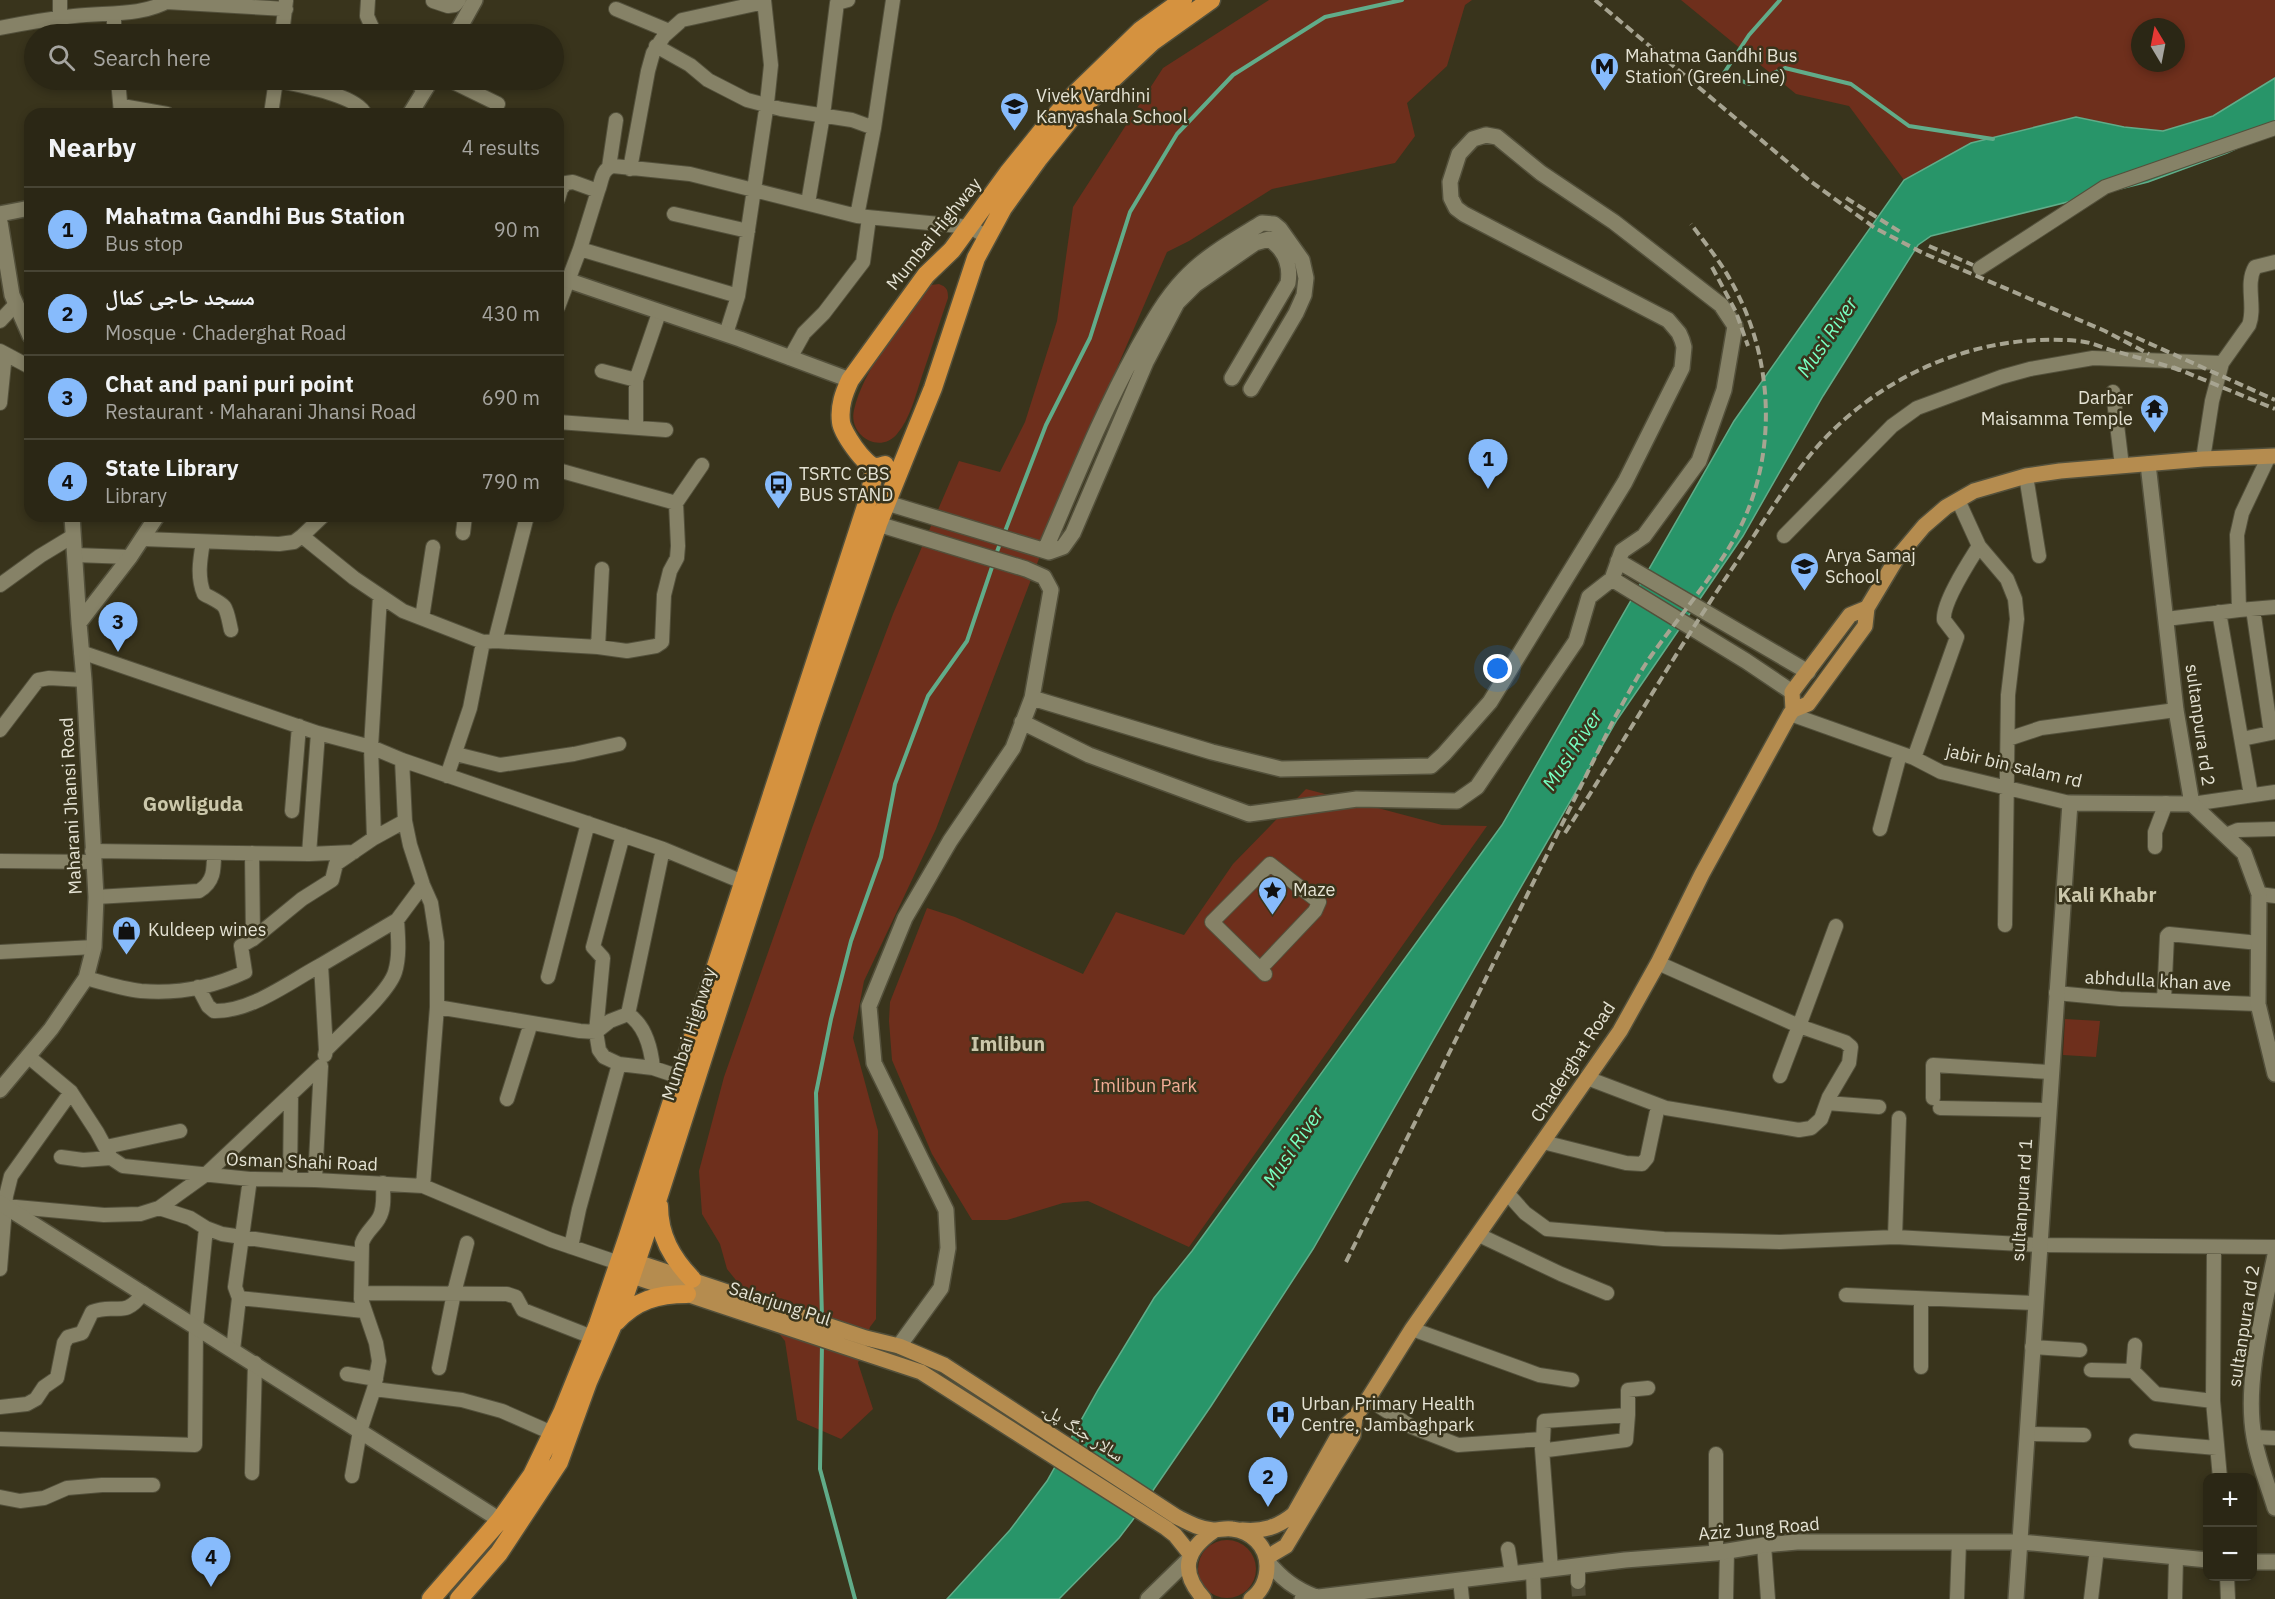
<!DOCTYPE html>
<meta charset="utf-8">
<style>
:root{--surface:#2b2715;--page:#332f1e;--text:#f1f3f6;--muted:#a6a5a0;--line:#474434;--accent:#87bbfc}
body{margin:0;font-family:"IBM Plex Sans","Noto Naskh Arabic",sans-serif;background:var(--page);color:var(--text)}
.controls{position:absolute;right:18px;bottom:18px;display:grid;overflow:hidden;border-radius:12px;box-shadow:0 3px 9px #0003}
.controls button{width:54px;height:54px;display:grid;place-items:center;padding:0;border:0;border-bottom:2px solid var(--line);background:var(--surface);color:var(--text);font:30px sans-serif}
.compass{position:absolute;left:2131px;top:18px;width:54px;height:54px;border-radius:50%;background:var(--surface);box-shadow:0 3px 9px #0003;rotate:350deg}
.you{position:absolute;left:1498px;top:669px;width:21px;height:21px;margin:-15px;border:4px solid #fff;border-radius:50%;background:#1a73e8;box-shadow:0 0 0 9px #1a73e833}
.badge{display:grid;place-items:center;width:39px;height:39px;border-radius:50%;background:var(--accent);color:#111;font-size:20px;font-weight:700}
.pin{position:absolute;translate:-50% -50px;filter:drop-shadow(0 2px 3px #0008)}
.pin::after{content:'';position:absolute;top:32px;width:21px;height:18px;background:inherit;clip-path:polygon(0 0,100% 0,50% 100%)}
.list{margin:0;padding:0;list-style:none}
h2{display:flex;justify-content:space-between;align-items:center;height:78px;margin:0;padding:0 24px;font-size:26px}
h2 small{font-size:20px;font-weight:400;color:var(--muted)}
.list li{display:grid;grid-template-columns:39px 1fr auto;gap:18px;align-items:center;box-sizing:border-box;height:84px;padding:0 24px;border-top:2px solid var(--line)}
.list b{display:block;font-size:22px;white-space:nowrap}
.list p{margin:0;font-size:20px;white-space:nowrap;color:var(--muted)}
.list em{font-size:20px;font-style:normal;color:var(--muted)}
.icon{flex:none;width:33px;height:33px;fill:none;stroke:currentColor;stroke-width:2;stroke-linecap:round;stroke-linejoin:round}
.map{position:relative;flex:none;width:2275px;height:1599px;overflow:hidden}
.search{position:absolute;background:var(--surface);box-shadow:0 3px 9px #0003;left:24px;top:24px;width:540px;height:66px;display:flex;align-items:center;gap:15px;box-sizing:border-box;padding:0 21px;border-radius:33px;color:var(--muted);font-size:22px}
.panel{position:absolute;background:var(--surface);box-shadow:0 3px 9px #0003;left:24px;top:108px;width:540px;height:414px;border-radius:18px}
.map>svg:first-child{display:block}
</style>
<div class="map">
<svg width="2275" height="1599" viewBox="0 0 2275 1599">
<rect width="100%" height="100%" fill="#39341c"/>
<path fill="#6e2f1c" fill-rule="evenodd" d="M1269 0H1472L1465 5 1447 66 1407 103 1415 136 1395 163 1272 189 1189 241 1167 252 1072 472 936 829 864 981 853 1038 878 1131 876 1319 870 1327 858 1363 873 1409 841 1439 797 1420 785 1341 727 1269 720 1244 702 1214 699 1171 724 1077 812 828 893 614 959 461 1000 472 1025 422 1057 321 1073 207 1163 68Z
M1681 0H2275V78L2213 116 2163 131 2124 127 2076 117 1971 143 1904 180 1849 106 1796 94ZM2140 27H2176V63H2140Z
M939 284C947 287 948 290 948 298 939 324 931 350 922 376 916 394 910 419 897 434 879 455 848 435 854 410 863 371 897 330 918 296L931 285Z
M1306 789 1442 825 1487 826 1189 1247 1088 1201 1063 1203 1007 1220H972L932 1154 892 1060 889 1021 890 1002 927 908 955 917 1083 974 1116 912 1184 935 1233 864Z
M2065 1019 2100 1021 2096 1057 2063 1055Z
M1198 1569a29 29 0 1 1 58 0a29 29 0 1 1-58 0Z"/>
<path fill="#289569" stroke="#61ac89" stroke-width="1.5" d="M2275 78V131L2227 153 2148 182 1931 236 1918 245 1823 396 1743 536 1617 720 1313 1249 1211 1406 1132 1521 1119 1538 1059 1599H947L1010 1530 1047 1481 1098 1390 1154 1298 1192 1251 1502 825 1734 421 1904 180 1971 143 2076 117 2124 127 2163 131 2213 116Z"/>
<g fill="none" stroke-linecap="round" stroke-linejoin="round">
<path stroke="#61ac89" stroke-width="4" d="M1780 0 1749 35 1724 73 1749 84 1785 68 1851 84 1909 126 1993 139
M1004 534 1046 425 1090 338 1130 212 1177 134 1233 75 1325 17 1402 0
M995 557 1001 541
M822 1318 816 1093 831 1019 851 941 881 857 895 784 928 696 967 641 993 564
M822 1343 820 1469 855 1599"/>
<path stroke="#534e38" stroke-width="14" stroke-dasharray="14 7" stroke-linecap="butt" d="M1578 1582 1579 1599"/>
<defs>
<path id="street" d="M60 0V19
M368 0 367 16 375 34
M433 1 448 6 455 5 459 0
M166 2 286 9
M616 9 669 31
M114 15V34
M0 28C24 23 49 19 74 16 106 12 141 17 170 0
M282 34 286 1
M656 46 690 65 708 80 747 100 781 109 852 120 874 128
M118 80 121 113
M275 80C296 85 356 94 365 114
M411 80 426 89
M449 80 498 104
M122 106 167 114
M271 114 276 80
M609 167 616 120
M630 169 648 71 653 53 664 36 682 20 764 2
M558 199 561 189 566 183 573 182 598 191C602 182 601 169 613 166L690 174 857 216 970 227 987 237
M808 203 823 115 837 3 848 0
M674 214 748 231
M857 216 874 128 893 0
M580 249 738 296
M1980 268 2105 187 2275 128
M558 307 580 249 598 191
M0 321 16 304
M726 334 738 296 767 103 771 65 764 0
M0 351 30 367
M790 358 804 333 824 313 863 262 869 218
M602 371 636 380
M2113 392 2122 466
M0 403 5 354
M558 422 666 430
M636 428V380L659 313
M2203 459 2212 401 2222 363 2249 325C2256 307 2245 284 2255 267L2275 262
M558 470 676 503
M2026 476 2039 556
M1958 500 1979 546 2007 579 2015 599 2017 619 2008 695 2005 925
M463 533 465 516
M302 536 323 516
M1784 536 1892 426 1917 408 2001 377 2030 369 2093 358 2222 363
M143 539 279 544 294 542 302 536 354 578 403 611 483 642
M203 542C200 560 197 577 204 594 228 607 225 603 231 630
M75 555 130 557
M0 585 40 556 73 536
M2253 609 2271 733
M2239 610 2237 535 2242 513 2269 456
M2219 612 2251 795
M422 618 433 547
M2166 619 2239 610 2275 607
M495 641 527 516
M598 647 602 569
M81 652 318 733 371 747 402 760 663 849 750 885
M1790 714 1914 758 1941 772 2070 803
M0 730 38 680 49 678 84 680
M2008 739 2041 728 2176 710
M2242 739 2275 732
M456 754 500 765 574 754 619 744
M1914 758 1957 637 1944 620C1942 603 1969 562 1979 546
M402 760 405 821 410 845 423 885 431 903 437 942V1007L423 1186
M447 776 470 708 483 642 495 641 598 647 627 651 656 646 662 642 664 595 670 571 677 558 678 546 676 503 702 465
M2192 804 2275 792
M292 811 299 726
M1880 829 1900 754
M2226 835 2238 830 2275 829
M374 838 371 747 380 596
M2155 847V832L2166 803
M92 851 309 854 354 852
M252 853 253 939
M309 854 318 733
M0 861 94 862
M2259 894 2275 896
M96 897 199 891C214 882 214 870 214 853
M0 952 94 947
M1658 963 1799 1026 1836 926
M1260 969 1315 911 1319 902 1270 864 1212 922 1260 969 1265 974
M548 977 588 823
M86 978C104 983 123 989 141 991 176 994 213 987 245 972L241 946 253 939 302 899 332 880 336 864 374 838 405 821
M198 987 208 1006 214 1011C251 1012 289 982 321 965
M2056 993 2120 999 2258 1004
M2164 1000 2167 936 2169 934 2259 943
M437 1007 580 1031 596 1032 603 958 593 947 623 835
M628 1014 610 1021 596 1032 599 1050 604 1057 619 1064 653 1068 680 1077
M326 1050 321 965 397 920 423 885
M325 1055 326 1050C344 1031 388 994 395 972 400 956 398 936 397 920
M29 1057 71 1092 97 1132 111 1158 123 1166 250 1179 315 1180 423 1186 551 1240 613 1261
M653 1068C651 1048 645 1025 628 1014L663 849
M1587 1078 1666 1108 1799 1130 1811 1128 1821 1119 1829 1097 1849 1063 1851 1047 1845 1042 1799 1026 1780 1076
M1933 1098V1065L2050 1072
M507 1099 531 1023
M1827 1103 1879 1107
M1940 1108 2048 1110
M1543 1142 1626 1163 1642 1164 1647 1158 1658 1106
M106 1147 180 1131
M61 1157 83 1160 111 1158
M290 1180 291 1095
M1508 1194 1525 1213 1547 1229 1664 1239 1780 1242 1895 1237 2040 1245 2275 1247
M5 1206 104 1215 140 1214 159 1208 205 1175 321 1066 315 1180
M159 1208 190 1218 206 1228 222 1234 361 1255
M1479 1235 1561 1274 1607 1293
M1895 1237 1899 1118
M571 1247 579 1209 619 1064
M2214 1247 2213 1401 2220 1478
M0 1269 6 1196 11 1176 71 1092
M361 1293 507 1294 516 1297 523 1310 592 1337
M1846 1295 2035 1303
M239 1298 235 1287 250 1179
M1412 1329 1539 1375 1572 1380
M2032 1347 2080 1350
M233 1350 239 1298 364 1311
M1921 1367V1299
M439 1368 454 1293 467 1243
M2091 1370 2133 1371 2156 1394 2213 1401
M2133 1371 2135 1345
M347 1374 376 1379
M374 1389 462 1400 502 1411 552 1433
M1368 1399 1412 1427 1458 1445 1543 1439 1544 1421 1628 1415V1390L1648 1388
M0 1407 27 1404 36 1399 44 1387 57 1378 64 1343 68 1337 82 1333 92 1312C116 1302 124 1320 143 1293
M2028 1434 2084 1435
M2254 1437 2275 1438
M0 1439 195 1445 196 1327 206 1228
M2136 1441 2217 1448
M1543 1442 1542 1449 1547 1450 1626 1440 1628 1415
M1542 1449 1551 1569
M1716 1454V1553
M252 1473 255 1363
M352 1476 360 1431 374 1389 379 1361 376 1343 361 1299 362 1243C365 1233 374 1227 379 1218 385 1208 383 1194 383 1183
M0 1497 20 1501 44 1498 67 1488 102 1485H153
M1764 1545 1768 1599
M1508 1549 1512 1574
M1578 1566V1582
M1533 1572 1534 1599
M2227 1576 2228 1599
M1460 1580 1462 1599
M1726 1599 1727 1551
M1957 1599 1959 1542
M2091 1599 2097 1549
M2175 1599 2176 1557"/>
<path id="secondary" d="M456 34 475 0
M410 114 431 80
M0 214 30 208
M0 222 12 295 30 336
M558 277 740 339 850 380
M2148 464 2176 710 2192 804 2244 853 2259 894 2258 1004 2275 1074
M887 503 1049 552 1063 547 1073 533 1146 362 1177 303 1196 284 1255 243 1269 239C1284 249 1291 265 1288 283L1232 378
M72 516 79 623
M878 524 1026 569 1044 577 1051 590 1032 698 1013 748 950 841 905 918 869 1006 874 1063 946 1210 948 1248 941 1288 899 1346
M1045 550C1074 483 1101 415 1136 351 1150 326 1164 300 1184 279 1205 256 1236 239 1262 223L1274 224 1280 229 1302 260 1306 278 1304 295 1296 313 1251 389
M1618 561 1808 672
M1612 579 1746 661 1792 692
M1022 722 1089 755 1249 814 1357 799 1457 801 1477 787 1576 641 1589 597 1612 579 1622 551 1644 536 1699 461 1724 390 1735 326 1721 305 1614 222 1541 173 1497 137 1486 135 1473 139 1459 154 1450 182 1451 198 1456 208 1464 214 1668 320 1679 333 1682 340 1684 347 1682 368 1625 482 1490 702 1444 754 1431 766 1281 769 1212 752 1032 698
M0 1090 51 1029 86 978 94 947 96 897 84 680 79 623 130 557 157 516
M0 1203 500 1520
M2275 1255C2264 1310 2244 1382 2254 1437 2258 1461 2268 1485 2275 1508
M1267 1561C1282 1579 1295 1589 1316 1597
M2252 1562H2275
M1148 1599 1190 1558
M1302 1599 1625 1560 1716 1553 1764 1545 1797 1542H2021L2208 1560
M2016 1599 2070 803 2192 804"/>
<path id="primary" d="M1793 710 1792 692 1850 615 1867 608
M628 1259 866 1338 899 1346 944 1365 1177 1517C1189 1523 1200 1529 1213 1530 1219 1530 1225 1528 1232 1529 1251 1531 1267 1546 1267 1566 1267 1580 1262 1591 1251 1599
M623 1273 921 1372 1166 1528 1175 1535 1191 1555
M1242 1530C1263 1532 1278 1527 1294 1514L1342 1429 1355 1417 1368 1399 1412 1329 1620 1031 1658 963 1702 874 1790 714 1793 710 1808 704 1865 626 1867 608 1897 558 1924 526 1946 507 1974 491 2026 476 2060 471 2203 459 2275 456
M1266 1558 1286 1546 1353 1435 1355 1417
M1204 1599C1179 1571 1185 1550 1215 1530"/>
<path id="highway" d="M885 465C882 466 879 467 875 467 864 465 842 432 841 422 839 406 844 393 850 380L926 275 952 250 1008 173 1046 126 1075 94 1141 30 1183 0
M659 1206C659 1236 672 1258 692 1279
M616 1322C636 1300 658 1294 687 1294
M431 1599 500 1520 532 1475 562 1413 598 1324 627 1239 869 497 875 467
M459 1599 499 1553 559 1462 588 1382 622 1304 659 1195 810 724 878 524 933 388 976 258 1003 208 1039 158 1072 117 1152 42 1211 0"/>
</defs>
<use href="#street" stroke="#53503b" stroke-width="16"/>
<use href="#secondary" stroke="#53503b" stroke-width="18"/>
<use href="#primary" stroke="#53503b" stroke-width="18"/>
<use href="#highway" stroke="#53503b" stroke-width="21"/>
<use href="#street" stroke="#868267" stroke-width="14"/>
<use href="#secondary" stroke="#868267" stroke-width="15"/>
<use href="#primary" stroke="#b58c4f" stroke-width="15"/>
<use href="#highway" stroke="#d5923f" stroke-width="18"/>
<path stroke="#a7a491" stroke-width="4" stroke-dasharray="9 4.5" stroke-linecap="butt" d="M1595 0 1810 181 1875 228 1923 253 2105 331 2149 354
M1846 198 1902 233
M1929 246 1973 265
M1712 267 1736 312 1748 346
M2124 332 2275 400
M2173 367 2275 409
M1565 833C1624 742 1677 649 1738 560 1760 527 1782 491 1807 459 1871 378 1976 331 2079 341 2092 342 2105 349 2118 352 2139 358 2159 363 2179 370
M1346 1262 1614 719C1626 698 1637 676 1651 656 1678 618 1709 582 1733 541 1778 463 1776 362 1732 283 1721 262 1705 243 1691 224"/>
</g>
<defs>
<symbol id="metro-pin" viewBox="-11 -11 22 30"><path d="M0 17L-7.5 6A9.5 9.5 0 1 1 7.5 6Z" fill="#87bbfc" stroke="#39341c"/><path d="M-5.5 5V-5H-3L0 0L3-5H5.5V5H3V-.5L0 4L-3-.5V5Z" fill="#111"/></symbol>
<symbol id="school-pin" viewBox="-11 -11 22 30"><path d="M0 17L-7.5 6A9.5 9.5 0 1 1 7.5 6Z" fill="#87bbfc" stroke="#39341c"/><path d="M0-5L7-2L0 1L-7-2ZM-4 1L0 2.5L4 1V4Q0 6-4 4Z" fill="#111"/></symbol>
<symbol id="temple-pin" viewBox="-11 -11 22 30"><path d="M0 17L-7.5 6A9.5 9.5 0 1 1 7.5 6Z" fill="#87bbfc" stroke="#39341c"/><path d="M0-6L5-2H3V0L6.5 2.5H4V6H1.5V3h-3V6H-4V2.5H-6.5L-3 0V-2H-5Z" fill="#111"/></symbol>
<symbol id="bus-pin" viewBox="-11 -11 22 30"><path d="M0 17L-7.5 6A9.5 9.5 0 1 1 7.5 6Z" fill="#87bbfc" stroke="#39341c"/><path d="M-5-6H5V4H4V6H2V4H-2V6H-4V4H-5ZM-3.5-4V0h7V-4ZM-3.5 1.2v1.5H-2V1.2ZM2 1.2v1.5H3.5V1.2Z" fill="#111"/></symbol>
<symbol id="sight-pin" viewBox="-11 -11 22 30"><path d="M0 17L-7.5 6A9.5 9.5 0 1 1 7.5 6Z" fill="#87bbfc" stroke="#39341c"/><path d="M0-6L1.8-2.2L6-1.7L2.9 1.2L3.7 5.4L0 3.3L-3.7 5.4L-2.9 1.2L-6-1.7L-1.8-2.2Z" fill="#111"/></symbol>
<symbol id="shop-pin" viewBox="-11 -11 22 30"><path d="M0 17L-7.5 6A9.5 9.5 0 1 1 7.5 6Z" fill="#87bbfc" stroke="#39341c"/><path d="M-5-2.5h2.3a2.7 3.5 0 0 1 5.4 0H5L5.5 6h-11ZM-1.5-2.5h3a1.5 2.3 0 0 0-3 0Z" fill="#111"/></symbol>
<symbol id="hospital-pin" viewBox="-11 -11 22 30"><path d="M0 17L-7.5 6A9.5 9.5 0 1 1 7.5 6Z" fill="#87bbfc" stroke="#39341c"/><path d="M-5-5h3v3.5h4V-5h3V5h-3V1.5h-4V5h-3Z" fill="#111"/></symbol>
</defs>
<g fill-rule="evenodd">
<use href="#metro-pin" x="1588" y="50" width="33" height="45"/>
<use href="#school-pin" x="998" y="90" width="33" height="45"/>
<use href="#temple-pin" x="2138" y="392" width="33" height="45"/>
<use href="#bus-pin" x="762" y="468" width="33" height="45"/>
<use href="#school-pin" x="1788" y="550" width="33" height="45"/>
<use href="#sight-pin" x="1256" y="874" width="33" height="45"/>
<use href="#shop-pin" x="110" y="914" width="33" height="45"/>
<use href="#hospital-pin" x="1264" y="1398" width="33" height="45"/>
</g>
<g text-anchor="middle" stroke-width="5" stroke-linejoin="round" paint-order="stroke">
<g font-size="18" fill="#e5e3d4" stroke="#39341c" text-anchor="start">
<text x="1625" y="62">Mahatma Gandhi Bus<tspan x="1625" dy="21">Station (Green Line)</tspan></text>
<text x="1036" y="102">Vivek Vardhini<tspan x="1036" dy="21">Kanyashala School</tspan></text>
<text x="2133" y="404" text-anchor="end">Darbar<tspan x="2133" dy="21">Maisamma Temple</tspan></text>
<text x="799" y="480">TSRTC CBS<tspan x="799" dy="21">BUS STAND</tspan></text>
<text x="1825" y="562">Arya Samaj<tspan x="1825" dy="21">School</tspan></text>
<text x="1293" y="896">Maze</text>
<text x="148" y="936">Kuldeep wines</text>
<text x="1301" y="1410">Urban Primary Health<tspan x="1301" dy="21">Centre, Jambaghpark</tspan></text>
</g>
<g font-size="18" fill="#e5e3d4" stroke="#39341c">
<text transform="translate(934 234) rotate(-51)" y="6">Mumbai Highway</text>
<text transform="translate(2200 725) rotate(82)" y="6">sultanpura rd 2</text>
<text transform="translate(2014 766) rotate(13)" y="6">jabir bin salam rd</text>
<text transform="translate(71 806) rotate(-93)" y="6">Maharani Jhansi Road</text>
<text transform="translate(2158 981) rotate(3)" y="6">abhdulla khan ave</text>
<text transform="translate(689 1034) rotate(-72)" y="6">Mumbai Highway</text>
<text transform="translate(1573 1062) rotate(-57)" y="6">Chaderghat Road</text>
<text transform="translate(302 1162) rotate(2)" y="6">Osman Shahi Road</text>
<text transform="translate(2022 1200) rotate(-86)" y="6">sultanpura rd 1</text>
<text transform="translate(780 1304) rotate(18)" y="6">Salarjung Pul</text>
<text transform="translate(2244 1326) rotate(-81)" y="6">sultanpura rd 2</text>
<text transform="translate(1083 1432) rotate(33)" y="6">سالار جنگ پل۔</text>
<text transform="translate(1759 1529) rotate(-5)" y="6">Aziz Jung Road</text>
</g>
<g font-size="18" fill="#f3ad97" stroke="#39341c">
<text x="1145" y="1092">Imlibun Park</text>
</g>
<g font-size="20" font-style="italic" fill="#78ffc2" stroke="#39341c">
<text transform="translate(1827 337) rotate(-56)" y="7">Musi River</text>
<text transform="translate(1572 750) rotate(-57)" y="7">Musi River</text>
<text transform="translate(1293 1147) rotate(-56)" y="7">Musi River</text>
</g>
<g font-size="20" font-weight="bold" fill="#cbc7aa" stroke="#39341c">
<text x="193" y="811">Gowliguda</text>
<text x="2107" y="902">Kali Khabr</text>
<text x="1008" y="1051">Imlibun</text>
</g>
</g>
</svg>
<div class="controls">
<button>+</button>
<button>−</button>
</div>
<svg class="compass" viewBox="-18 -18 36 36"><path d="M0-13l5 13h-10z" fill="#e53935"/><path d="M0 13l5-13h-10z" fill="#a6a5a0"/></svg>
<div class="you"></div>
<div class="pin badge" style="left:1488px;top:489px">1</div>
<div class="pin badge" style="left:1268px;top:1507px">2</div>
<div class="pin badge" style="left:118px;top:652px">3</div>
<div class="pin badge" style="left:211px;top:1587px">4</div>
<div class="search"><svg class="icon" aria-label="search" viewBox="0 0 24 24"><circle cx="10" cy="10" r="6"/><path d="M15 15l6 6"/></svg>Search here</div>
<section class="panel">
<h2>Nearby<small>4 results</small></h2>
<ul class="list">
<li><span class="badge">1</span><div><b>Mahatma Gandhi Bus Station</b><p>Bus stop</p></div><em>90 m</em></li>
<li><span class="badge">2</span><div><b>مسجد حاجی کمال</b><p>Mosque · Chaderghat Road</p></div><em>430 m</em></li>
<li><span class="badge">3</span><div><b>Chat and pani puri point</b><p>Restaurant · Maharani Jhansi Road</p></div><em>690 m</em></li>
<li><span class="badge">4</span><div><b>State Library</b><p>Library</p></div><em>790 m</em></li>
</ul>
</section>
</div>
